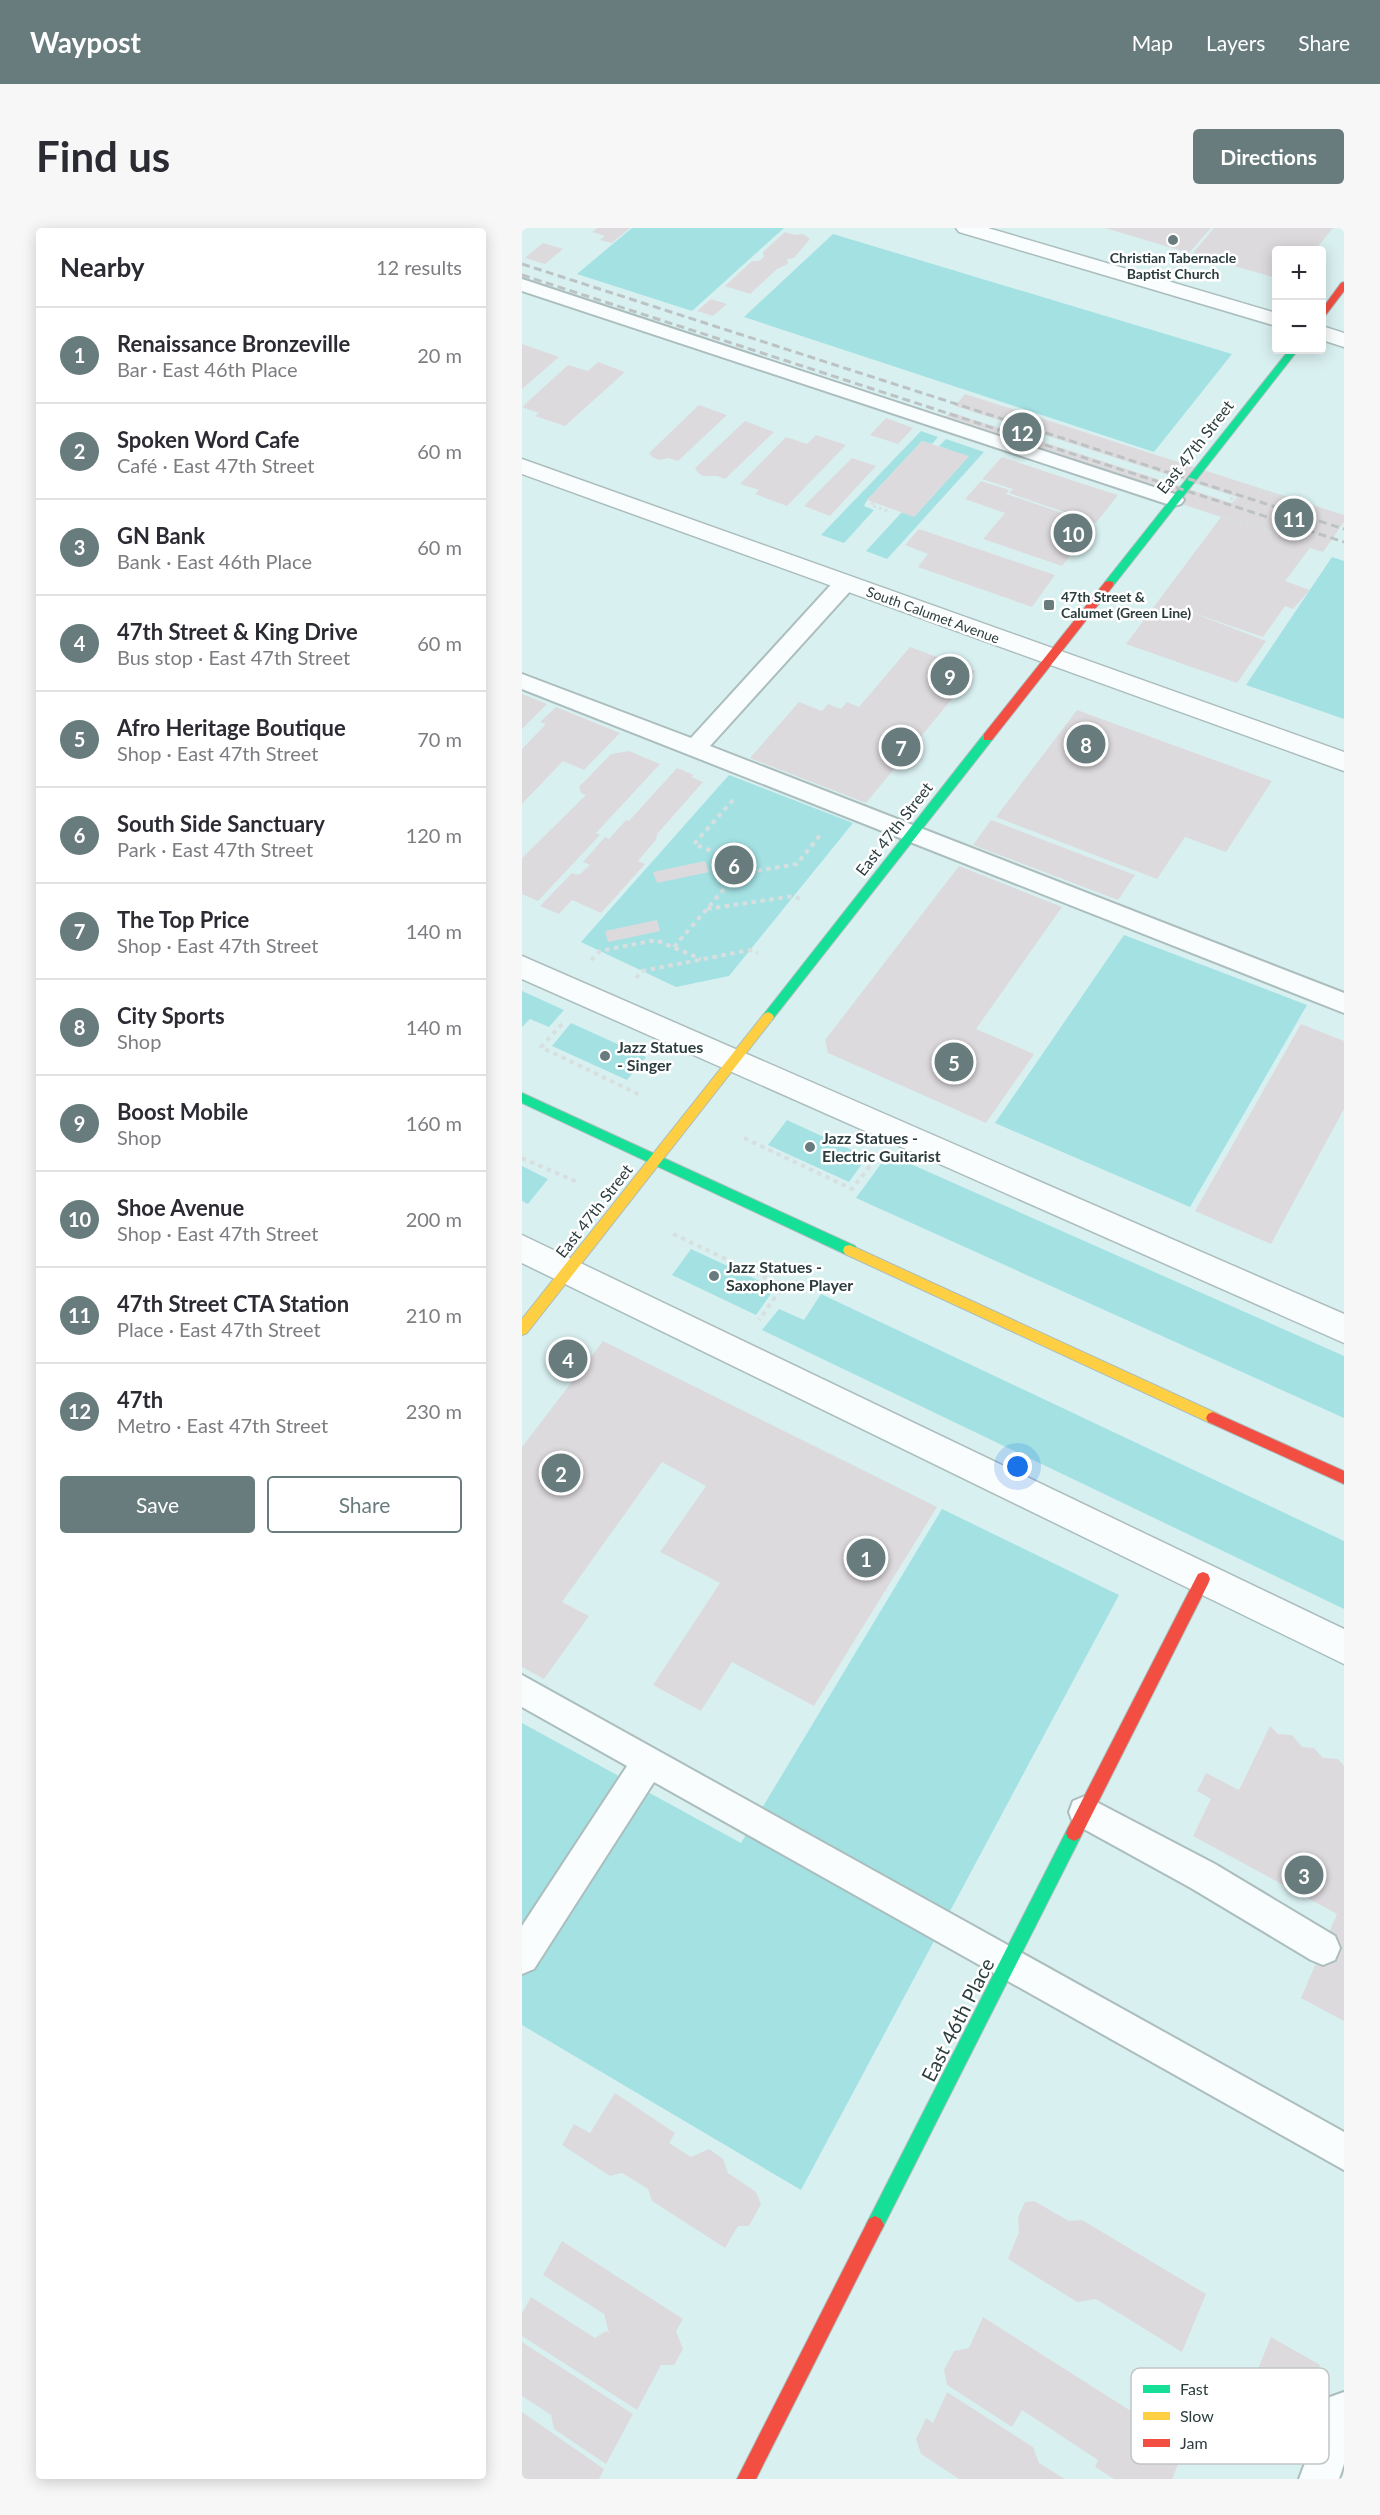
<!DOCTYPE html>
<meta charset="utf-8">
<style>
:root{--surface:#fff;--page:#f7f7f7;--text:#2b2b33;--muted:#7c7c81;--line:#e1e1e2;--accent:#697c7d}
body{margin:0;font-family:Lato,sans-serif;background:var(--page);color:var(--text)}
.controls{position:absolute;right:18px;top:18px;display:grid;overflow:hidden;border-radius:6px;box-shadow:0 3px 15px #0003}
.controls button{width:54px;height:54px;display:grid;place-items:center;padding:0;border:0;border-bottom:2px solid var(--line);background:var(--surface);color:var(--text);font:30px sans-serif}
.you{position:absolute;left:496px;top:1239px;width:21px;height:21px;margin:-15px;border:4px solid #fff;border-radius:50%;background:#1a73e8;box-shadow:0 0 0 9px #1a73e833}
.badge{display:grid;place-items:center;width:39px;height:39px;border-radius:50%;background:var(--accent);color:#fff;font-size:20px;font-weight:700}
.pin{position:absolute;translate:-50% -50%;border:3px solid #fff;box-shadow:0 2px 6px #0006}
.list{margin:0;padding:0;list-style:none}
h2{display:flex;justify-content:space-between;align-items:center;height:78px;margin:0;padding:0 24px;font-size:26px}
h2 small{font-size:20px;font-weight:400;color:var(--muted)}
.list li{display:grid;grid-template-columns:39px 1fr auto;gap:18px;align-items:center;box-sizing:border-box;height:96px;padding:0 24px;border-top:2px solid var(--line)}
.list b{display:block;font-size:22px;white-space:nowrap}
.list p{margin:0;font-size:20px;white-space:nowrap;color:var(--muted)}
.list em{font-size:20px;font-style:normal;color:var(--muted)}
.actions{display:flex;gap:12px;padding:18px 24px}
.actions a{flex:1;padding:14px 0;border:2px solid var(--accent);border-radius:6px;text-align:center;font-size:21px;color:var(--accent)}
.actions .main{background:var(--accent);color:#fff}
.map{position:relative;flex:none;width:822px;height:2251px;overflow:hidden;border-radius:6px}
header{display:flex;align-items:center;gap:36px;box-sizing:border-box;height:84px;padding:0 30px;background:var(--accent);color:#fff}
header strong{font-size:28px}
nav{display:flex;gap:33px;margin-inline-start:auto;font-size:21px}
.intro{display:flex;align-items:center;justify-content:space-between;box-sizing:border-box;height:144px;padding:0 36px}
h1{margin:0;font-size:42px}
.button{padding:15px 27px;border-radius:6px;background:var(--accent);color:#fff;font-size:21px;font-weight:700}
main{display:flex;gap:36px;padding:0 36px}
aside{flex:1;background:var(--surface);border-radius:6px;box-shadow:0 3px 15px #0003}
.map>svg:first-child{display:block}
</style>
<header>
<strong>Waypost</strong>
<nav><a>Map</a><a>Layers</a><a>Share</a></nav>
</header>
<div class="intro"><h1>Find us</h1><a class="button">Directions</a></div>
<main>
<aside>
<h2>Nearby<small>12 results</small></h2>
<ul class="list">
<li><span class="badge">1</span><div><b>Renaissance Bronzeville</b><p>Bar · East 46th Place</p></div><em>20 m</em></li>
<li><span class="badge">2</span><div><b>Spoken Word Cafe</b><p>Café · East 47th Street</p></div><em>60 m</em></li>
<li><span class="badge">3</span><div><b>GN Bank</b><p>Bank · East 46th Place</p></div><em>60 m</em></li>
<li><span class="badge">4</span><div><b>47th Street &amp; King Drive</b><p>Bus stop · East 47th Street</p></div><em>60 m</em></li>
<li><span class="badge">5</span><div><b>Afro Heritage Boutique</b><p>Shop · East 47th Street</p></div><em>70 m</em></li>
<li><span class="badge">6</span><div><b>South Side Sanctuary</b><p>Park · East 47th Street</p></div><em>120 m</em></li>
<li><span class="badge">7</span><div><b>The Top Price</b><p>Shop · East 47th Street</p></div><em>140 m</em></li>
<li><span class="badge">8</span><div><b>City Sports</b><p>Shop</p></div><em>140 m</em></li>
<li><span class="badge">9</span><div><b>Boost Mobile</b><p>Shop</p></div><em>160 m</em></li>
<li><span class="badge">10</span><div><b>Shoe Avenue</b><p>Shop · East 47th Street</p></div><em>200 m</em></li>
<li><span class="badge">11</span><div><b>47th Street CTA Station</b><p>Place · East 47th Street</p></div><em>210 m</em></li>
<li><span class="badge">12</span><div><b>47th</b><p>Metro · East 47th Street</p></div><em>230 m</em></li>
</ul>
<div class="actions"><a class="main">Save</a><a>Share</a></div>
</aside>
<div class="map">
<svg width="822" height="2251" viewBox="0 0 822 2251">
<rect width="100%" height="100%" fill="#d9f0f1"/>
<path fill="#a4e1e3" d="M110 0H262L170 83 55 46Z
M311 6 710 126 632 224 222 89Z
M399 203 416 209 410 216 400 213 345 272 342 278 352 282 322 315 299 307Z
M424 211 462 224 365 331 344 323 380 284 393 288 446 229 417 218Z
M810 329 822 333V491L724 457Z
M207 547 331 595 207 748 154 759 59 714Z
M602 707 785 777 668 979 473 895Z
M0 763 42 782 27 799 8 791 0 799Z
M49 795 124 829 105 852 30 818Z
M265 892 345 929 327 954 246 917Z
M366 926 822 1128V1190L334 970Z
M0 938 26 951 6 976 0 973Z
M169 1021 253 1060 234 1087 150 1047Z
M299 1066 822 1313V1381L240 1102 257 1081 282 1092Z
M420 1281 597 1367 279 1962 0 1797V1495L219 1615Z"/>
<path fill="#dddadd" d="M75 0H108L90 15 78 12 83 8 70 4Z
M583 0H689L667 25Z
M692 0H811L793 22H754V50L670 26Z
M263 4 273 7 281 6 288 11 272 30 265 31 266 36 255 41 228 66 203 58 230 33H237L242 29 241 24Z
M21 15 41 21 23 36 3 30Z
M189 71 205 76 191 88 175 83Z
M0 116 37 129 0 161Z
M76 134 103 144 43 198 13 188 17 185 0 179 46 137 66 143Z
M443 166 822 287V294L801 324 788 320 763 353 788 362 771 381 763 378 741 409 666 383 744 413 715 455 604 416 699 289 417 196 428 184 710 275 715 269 433 178Z
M177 177 205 187 156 233 146 230 137 232 130 229 127 225Z
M364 190 391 200 376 216 348 207Z
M223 193 252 204 203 251 195 248H181L176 245 173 240Z
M294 207 324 217 265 278 233 266 237 262 218 256 264 209 285 216Z
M400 213 447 228 392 289 345 272Z
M480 229 558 255 596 267 574 295 487 265 491 261 460 251Z
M330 230 354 238 308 288 282 278Z
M459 253 487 262 484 266 573 296 540 338 461 311 483 285 443 271Z
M397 301 533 347 510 379 396 339 406 326 383 317Z
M388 419 453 443 344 575 228 530 277 474 300 483 306 476 319 481 325 474 337 479Z
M0 466 25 476 0 501Z
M34 479 98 505 62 542 41 533 0 576V521L24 496 18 494Z
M555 482 607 501 750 553 704 624 663 609 635 651 474 589Z
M107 523 138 536 74 605 78 607 16 673 0 666V630L64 567 59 565 57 559 89 526Z
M155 540 172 547 169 549 181 554 135 606 134 612 116 633 123 636 79 685 50 672 37 686 18 678 50 645 57 647 68 637 61 634 83 609 87 611 104 592 107 593Z
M469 592 613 647 596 672 451 617Z
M183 633 187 644 135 655 131 644Z
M437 638 540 679 454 801 512 826 464 895 306 825 303 812Z
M135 692 138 703 86 714 83 703Z
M779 796 822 813V881L749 1016 673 983Z
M81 1113 415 1279 292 1478 210 1434 179 1483 131 1457 198 1355 138 1324 184 1258 140 1234 40 1374 67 1388 22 1451 0 1439V1219Z
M748 1498 756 1506 770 1507 780 1519 792 1520 801 1530 816 1531 822 1538V1793L779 1770 815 1686 671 1608 689 1571 675 1563 684 1545 717 1562Z
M93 1865 153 1905 147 1915 169 1929 187 1921 201 1931 206 1945 234 1964 239 1976 227 1998H216L203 2020 130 1973 126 1961 100 1945 88 1948 40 1917 52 1896 68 1905Z
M512 1973 547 1993 560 1992 684 2066 660 2124 574 2071 555 2074 486 2031 497 2004 496 1989 503 1974Z
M40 2013 161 2091 154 2103 161 2121 152 2137H139L115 2182 0 2108V2085L9 2069 73 2110 84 2103 87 2105 82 2086 21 2047Z
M461 2089 664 2218 650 2251H592L573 2239 576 2232 500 2182 490 2199 425 2157 422 2142 432 2123 447 2120Z
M749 2109 798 2137 774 2195 726 2165Z
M0 2114 111 2186 84 2236 32 2201 29 2187 0 2168Z
M425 2164 511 2219 517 2235 543 2251H437L399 2226 394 2211 404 2190 411 2195Z
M0 2184 82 2241 77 2251H0Z"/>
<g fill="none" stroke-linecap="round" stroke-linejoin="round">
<defs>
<path id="lane" d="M0 51 659 268 662 272 659 276 652 278 645 276 0 63Z
M323 348 331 350 334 355 331 360 188 518 822 765V785L0 461V446L169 510 315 350Z
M0 1447 822 1904V1942L132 1554 12 1741 0 1746V1698L105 1538 0 1479Z
M563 1568 693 1636 813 1708 818 1720 813 1732 801 1737 789 1732 669 1660 551 1595 547 1584 551 1573Z
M822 2164V2236L817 2251H777L808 2169Z"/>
<path id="street" d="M434 0H466L754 85V98L437 4Z
M800 98 822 105V119L800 112Z
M0 231 822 524V543L0 246Z
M0 728 822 1086V1115L0 751Z
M0 1007 822 1401V1436L0 1035Z"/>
<path id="fast" d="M767 122H776L591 358H583V354Z
M466 505 471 509 470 512 250 792H242L240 789 242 786 462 506Z
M0 865 333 1018 335 1022 333 1026H323L0 875Z
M552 1597 558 1600 560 1605 558 1610 359 2003 353 2006 347 2003 344 1997 347 1991 546 1600Z"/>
<path id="slow" d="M246 784 250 786 252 789 250 792 5 1105 0 1107V1091L242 786Z
M328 1017 696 1186 698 1190 696 1194 691 1196 686 1194 323 1026 321 1022 323 1018Z"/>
<path id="jam" d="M822 54V63L803 88 800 89V81L819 55Z
M587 353 591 354V358L470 512H462V506L583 354Z
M691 1184 822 1243V1256L686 1194 684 1190 686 1186Z
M681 1344 686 1346 688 1351 686 1356 558 1610 552 1613 546 1610 544 1605 546 1600 676 1346Z
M353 1988 359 1991 362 1997 359 2003 234 2251H215L347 1991Z"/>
</defs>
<use href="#lane" stroke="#abbdbd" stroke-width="4"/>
<use href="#street" stroke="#abbdbd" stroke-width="3"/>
<use href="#fast" stroke="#abbdbd" stroke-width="2"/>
<use href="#slow" stroke="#abbdbd" stroke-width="2"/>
<use href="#jam" stroke="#abbdbd" stroke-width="2"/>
<path stroke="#d7dfdf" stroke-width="3" stroke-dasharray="3 3" stroke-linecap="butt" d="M725 258 776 274
M708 270 731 278
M351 274 349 277 368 284
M701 288 754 305"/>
<path stroke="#d7dfdf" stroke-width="4" stroke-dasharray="4.5 4.5" stroke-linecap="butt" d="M211 572 172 616 207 630 215 646
M185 681 272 668 280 672
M152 719 215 646 275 636 298 607
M69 732 78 723 134 712 179 731
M114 750 120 743 228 722 236 725
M40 796 19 819 120 868
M222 910 330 961 351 934
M0 930 55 954
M151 1006 261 1058 237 1092"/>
<use href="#lane" fill="#f9fdfd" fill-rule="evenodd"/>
<use href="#street" fill="#f9fdfd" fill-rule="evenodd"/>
<use href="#fast" fill="#16e098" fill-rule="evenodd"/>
<use href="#slow" fill="#ffcf43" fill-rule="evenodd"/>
<use href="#jam" fill="#f24e42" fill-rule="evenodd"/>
<path stroke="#bdc3c3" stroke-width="3" stroke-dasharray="8 4.5" stroke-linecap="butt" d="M0 36 822 301
M0 47 822 314"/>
</g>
<g fill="#697c7d" stroke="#fff" stroke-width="2">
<circle cx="651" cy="12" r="6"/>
<rect x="521" y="371" width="12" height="12" rx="3"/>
<circle cx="83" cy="828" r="6"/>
<circle cx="288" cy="919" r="6"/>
<circle cx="192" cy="1048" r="6"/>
</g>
<g text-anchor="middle" stroke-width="5" stroke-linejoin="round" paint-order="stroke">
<g font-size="14" font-weight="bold" fill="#2c3d3e" stroke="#fff">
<text x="651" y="35">Christian Tabernacle<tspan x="651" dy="16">Baptist Church</tspan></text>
<text x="539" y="374" text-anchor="start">47th Street &amp;<tspan x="539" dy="16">Calumet (Green Line)</tspan></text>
</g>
<g font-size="14" fill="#2c3d3e" stroke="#fff">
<text transform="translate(411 387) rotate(20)" y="5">South Calumet Avenue</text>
</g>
<g font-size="16" fill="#2c3d3e" stroke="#fff">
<text transform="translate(673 219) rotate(-52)" y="6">East 47th Street</text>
<text transform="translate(372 601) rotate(-52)" y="6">East 47th Street</text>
<text transform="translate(72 983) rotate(-52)" y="6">East 47th Street</text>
</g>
<g font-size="16" font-weight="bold" fill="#2c3d3e" stroke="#fff" text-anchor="start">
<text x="95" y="825">Jazz Statues<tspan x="95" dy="18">- Singer</tspan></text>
<text x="300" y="916">Jazz Statues -<tspan x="300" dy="18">Electric Guitarist</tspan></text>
<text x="204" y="1045">Jazz Statues -<tspan x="204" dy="18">Saxophone Player</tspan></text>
</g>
<g font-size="20" fill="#2c3d3e" stroke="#fff">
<text transform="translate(436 1792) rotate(-63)" y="7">East 46th Place</text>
</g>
</g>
<rect x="609" y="2140" width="198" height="96" rx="9" fill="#fff" stroke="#c0c5c5" stroke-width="1.5"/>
<rect x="621" y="2157" width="27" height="8" fill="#16e098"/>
<rect x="621" y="2184" width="27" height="8" fill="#ffcf43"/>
<rect x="621" y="2211" width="27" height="8" fill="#f24e42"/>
<g font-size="16" fill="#2c3d3e">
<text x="658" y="2167">Fast</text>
<text x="658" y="2194">Slow</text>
<text x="658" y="2221">Jam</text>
</g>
</svg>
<div class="controls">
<button>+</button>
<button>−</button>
</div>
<div class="you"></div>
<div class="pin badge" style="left:344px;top:1330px">1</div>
<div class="pin badge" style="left:39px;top:1245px">2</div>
<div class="pin badge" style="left:782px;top:1647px">3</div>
<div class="pin badge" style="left:46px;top:1131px">4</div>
<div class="pin badge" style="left:432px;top:834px">5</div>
<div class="pin badge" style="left:212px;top:637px">6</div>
<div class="pin badge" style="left:379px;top:519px">7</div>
<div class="pin badge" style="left:564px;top:516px">8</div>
<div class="pin badge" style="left:428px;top:448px">9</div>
<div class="pin badge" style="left:551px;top:305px">10</div>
<div class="pin badge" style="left:772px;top:290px">11</div>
<div class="pin badge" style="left:500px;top:204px">12</div>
</div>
</main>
